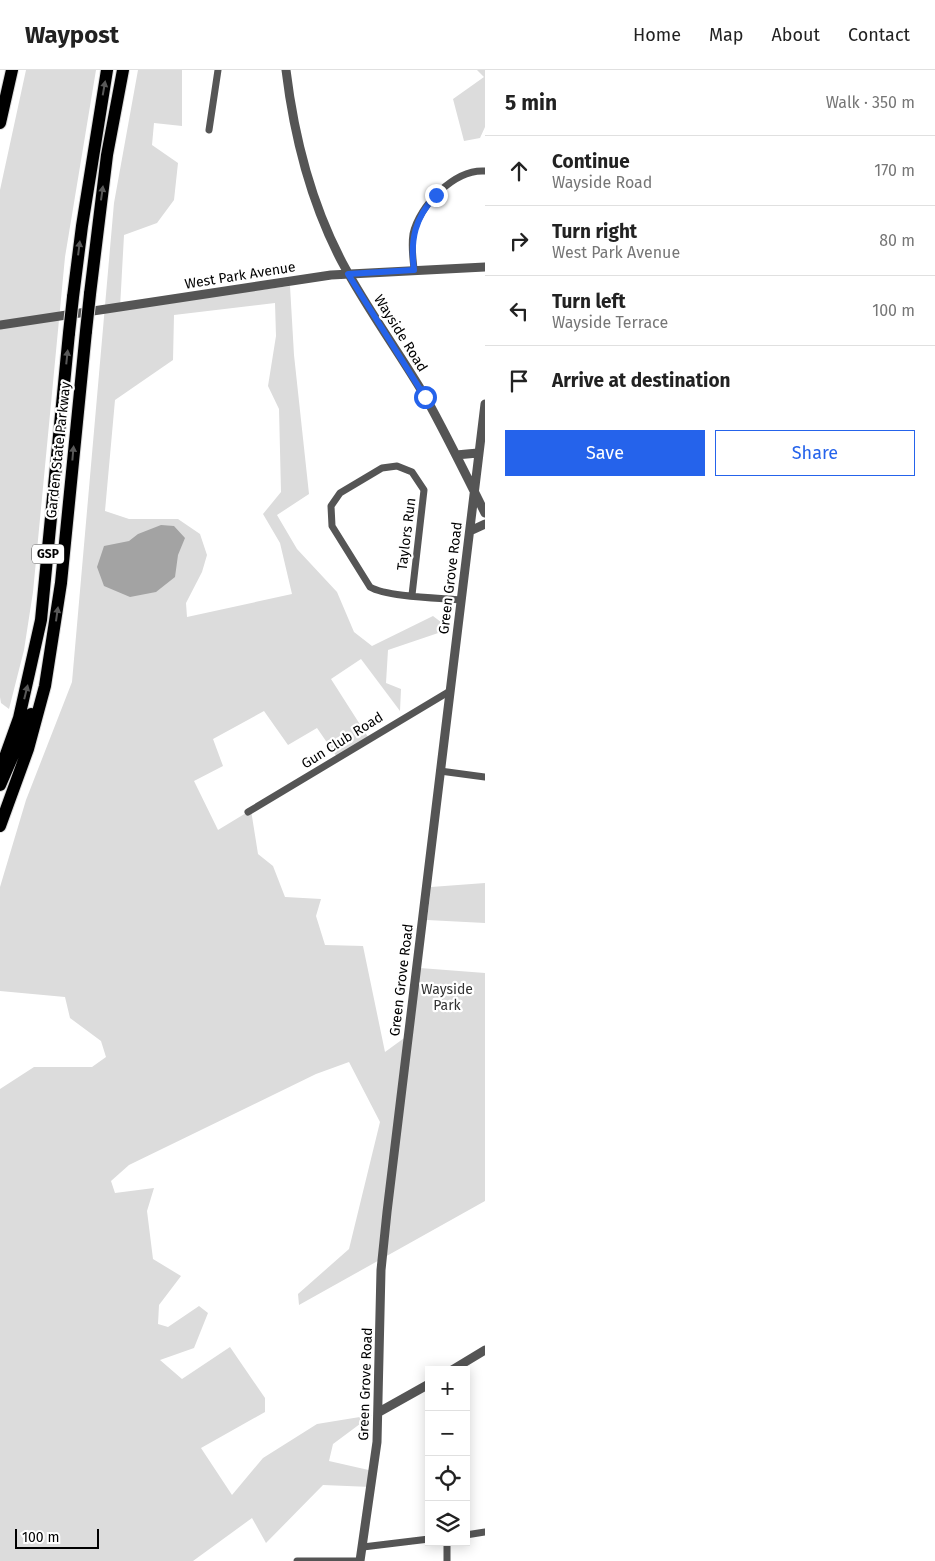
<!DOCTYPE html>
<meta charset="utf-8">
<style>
:root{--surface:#fff;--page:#f6f6f6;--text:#222;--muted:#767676;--line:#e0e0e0;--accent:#2563eb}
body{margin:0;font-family:"Fira Sans",sans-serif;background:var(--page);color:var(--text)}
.controls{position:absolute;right:15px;bottom:15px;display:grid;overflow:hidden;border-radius:0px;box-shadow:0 2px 12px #0003}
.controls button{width:45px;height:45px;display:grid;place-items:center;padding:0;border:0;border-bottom:1px solid var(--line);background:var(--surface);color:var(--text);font:25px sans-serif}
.scale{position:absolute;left:15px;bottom:12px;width:84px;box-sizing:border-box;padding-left:5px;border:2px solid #000;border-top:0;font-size:14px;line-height:18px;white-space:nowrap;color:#000;-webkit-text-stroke:4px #fff;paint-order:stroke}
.stop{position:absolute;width:15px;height:15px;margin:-11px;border:4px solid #2563eb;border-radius:50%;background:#fff}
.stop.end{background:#2563eb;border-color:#fff;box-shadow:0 1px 5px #0008}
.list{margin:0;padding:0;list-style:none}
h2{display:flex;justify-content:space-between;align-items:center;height:65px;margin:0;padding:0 20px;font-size:21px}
h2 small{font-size:16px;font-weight:400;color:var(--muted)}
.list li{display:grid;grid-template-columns:32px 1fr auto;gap:15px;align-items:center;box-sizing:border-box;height:70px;padding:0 20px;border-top:1px solid var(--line)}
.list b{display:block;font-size:19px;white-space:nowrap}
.list p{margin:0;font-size:16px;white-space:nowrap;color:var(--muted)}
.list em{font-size:16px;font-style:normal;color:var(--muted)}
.actions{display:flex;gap:10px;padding:15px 20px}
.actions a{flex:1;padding:11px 0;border:1px solid var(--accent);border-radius:0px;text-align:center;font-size:18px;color:var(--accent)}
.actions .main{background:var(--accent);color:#fff}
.icon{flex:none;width:28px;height:28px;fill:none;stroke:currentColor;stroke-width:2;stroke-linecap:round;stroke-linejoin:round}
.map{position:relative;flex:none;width:485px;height:1491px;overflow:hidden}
header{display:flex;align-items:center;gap:30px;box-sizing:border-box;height:70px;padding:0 25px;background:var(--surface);border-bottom:1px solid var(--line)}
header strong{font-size:24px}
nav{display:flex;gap:28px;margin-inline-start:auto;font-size:18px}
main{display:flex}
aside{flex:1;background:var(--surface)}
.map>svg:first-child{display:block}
</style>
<header>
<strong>Waypost</strong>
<nav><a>Home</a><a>Map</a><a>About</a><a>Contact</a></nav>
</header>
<main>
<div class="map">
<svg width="485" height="1491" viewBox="0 0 485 1491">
<rect width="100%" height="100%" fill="#fff"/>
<path fill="#dcdcdc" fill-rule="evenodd" d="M26 0H96L65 187 33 522 24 580 9 639 1 633 0 627V120Z
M138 0H182V56L154 53 152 75 178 93 174 130 157 153 124 165 120 238 290 216 294 285 309 424 277 445 297 479 337 522 354 562 372 576 433 546 450 559 388 580 386 613 401 619 400 641 361 589 331 609 368 667 337 687 317 658 288 675 264 641 213 669 223 696 194 711 218 760 251 740 258 784 273 796 285 827 321 829 316 846 325 875 363 876 385 982 407 966 420 898 485 903V1131L299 1235 298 1224 349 1179 380 1052 349 992 316 1004 129 1095 111 1111 115 1123 154 1118 147 1141 153 1189 181 1206 159 1235 158 1254 168 1257 199 1236 208 1243 194 1278 160 1290 182 1309 230 1277 265 1328V1342L201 1378 232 1425 263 1388 317 1354 372 1345 333 1374 329 1391 373 1401 371 1417 323 1415 266 1473 252 1448 193 1491H0V1019L34 997H92L106 987 101 971 70 948 65 927 0 921V817L26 730 72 612 114 133ZM275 233 276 266 268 316 279 339 281 422 263 444 280 473 292 524 187 547 186 533 202 502 207 485 200 464 178 449H129L105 441 115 330 173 290 174 245Z
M477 0H485V57L480 68 464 71 453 29 484 7Z
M485 813V853L427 850 431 817Z"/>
<path fill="#a3a3a3" d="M161 455 174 456 185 468 178 485 175 507 156 522 130 527 104 516 97 497 104 476 129 471 138 464Z"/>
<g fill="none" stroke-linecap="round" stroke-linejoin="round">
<defs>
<path id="motorway" d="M0 53 12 0
M90 224 107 85 123 0
M73 227 82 156 107 0
M0 701 19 648 41 550 69 263
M0 715 31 644
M0 756 28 679 45 616 61 513 86 261"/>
</defs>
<use href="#motorway" stroke="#dbdbdb" stroke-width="14"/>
<path stroke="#555" stroke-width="7" d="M209 60 218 0
M414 199C413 188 411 176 413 164 419 136 454 99 485 101
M412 525 424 420 412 402 397 396 382 398 340 423 331 436 332 456 370 517C387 527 439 528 461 530
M440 701 485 707
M248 742 450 621
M466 1465 485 1462
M363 1477 429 1469
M297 1491H360
M447 1491V1472"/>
<path stroke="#555" stroke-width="9" d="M286 0C294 66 311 133 342 192 367 239 399 282 426 328 447 366 466 405 485 443
M0 255 331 205 485 197
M456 385 478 383
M470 461 485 454
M452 1300 485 1280
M379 1342 429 1314
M360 1491 377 1372 381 1200 387 1142 485 334"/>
<use href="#motorway" stroke="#000" stroke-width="12"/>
<defs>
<path id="motorway-bridge" d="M86 261 90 224
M69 263 73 227"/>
</defs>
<use href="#motorway-bridge" stroke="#dbdbdb" stroke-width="14" stroke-linecap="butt"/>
<use href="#motorway-bridge" stroke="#000" stroke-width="12"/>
</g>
<defs><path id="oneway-solid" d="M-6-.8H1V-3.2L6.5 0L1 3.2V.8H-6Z" transform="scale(1.25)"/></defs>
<g fill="#595959">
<use href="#oneway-solid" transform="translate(104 18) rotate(-80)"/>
<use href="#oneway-solid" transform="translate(102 123) rotate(-82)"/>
<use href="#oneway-solid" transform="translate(79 178) rotate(-83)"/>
<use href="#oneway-solid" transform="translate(67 287) rotate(-84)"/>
<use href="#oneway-solid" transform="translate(73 383) rotate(-85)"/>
<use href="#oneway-solid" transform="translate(57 544) rotate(-82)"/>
<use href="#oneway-solid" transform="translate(26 622) rotate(-76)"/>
</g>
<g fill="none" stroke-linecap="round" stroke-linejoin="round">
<path stroke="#2563eb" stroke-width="6" d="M425 327 348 204 414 200C410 169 415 148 436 125"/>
</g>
<g text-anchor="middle" stroke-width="4.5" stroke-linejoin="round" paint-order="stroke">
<rect fill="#fff" stroke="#4c4c4c" stroke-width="1" x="32" y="474.5" width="32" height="19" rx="4"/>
<g font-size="12" font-weight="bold" fill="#000">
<text x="48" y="488">GSP</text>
</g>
<g font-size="14" fill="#000" stroke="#fff">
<text transform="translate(240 205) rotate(-9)" y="5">West Park Avenue</text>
<text transform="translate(401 263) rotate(58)" y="5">Wayside Road</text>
<text transform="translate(58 380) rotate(-84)" y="5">Garden State Parkway</text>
<text transform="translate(406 464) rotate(-83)" y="5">Taylors Run</text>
<text transform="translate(450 508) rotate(-83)" y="5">Green Grove Road</text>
<text transform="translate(342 670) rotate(-32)" y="5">Gun Club Road</text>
<text transform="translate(401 910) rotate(-83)" y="5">Green Grove Road</text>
<text transform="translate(365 1314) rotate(-88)" y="5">Green Grove Road</text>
</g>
<g font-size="14" fill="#333" stroke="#fff">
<text x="447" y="924">Wayside<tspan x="447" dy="16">Park</tspan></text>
</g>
</g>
</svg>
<div class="controls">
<button>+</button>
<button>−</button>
<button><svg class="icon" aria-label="locate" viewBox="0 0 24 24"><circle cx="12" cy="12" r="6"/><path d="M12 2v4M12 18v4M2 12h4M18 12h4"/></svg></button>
<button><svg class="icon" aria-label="layers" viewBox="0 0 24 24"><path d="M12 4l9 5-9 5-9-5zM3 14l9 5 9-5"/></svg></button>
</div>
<div class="scale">100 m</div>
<div class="stop" style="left:425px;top:327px"></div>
<div class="stop end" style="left:436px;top:125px"></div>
</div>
<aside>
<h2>5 min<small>Walk · 350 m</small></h2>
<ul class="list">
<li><svg class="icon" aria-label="ahead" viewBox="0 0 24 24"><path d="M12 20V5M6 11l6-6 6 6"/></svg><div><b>Continue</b><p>Wayside Road</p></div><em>170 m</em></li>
<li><svg class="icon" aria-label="right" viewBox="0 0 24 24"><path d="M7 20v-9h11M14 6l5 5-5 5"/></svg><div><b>Turn right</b><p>West Park Avenue</p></div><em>80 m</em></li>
<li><svg class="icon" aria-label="left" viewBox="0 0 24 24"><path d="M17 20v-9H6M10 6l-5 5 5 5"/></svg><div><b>Turn left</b><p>Wayside Terrace</p></div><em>100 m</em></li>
<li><svg class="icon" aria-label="arrive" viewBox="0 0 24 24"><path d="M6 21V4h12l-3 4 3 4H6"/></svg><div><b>Arrive at destination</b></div></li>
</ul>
<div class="actions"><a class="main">Save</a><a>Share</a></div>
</aside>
</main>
